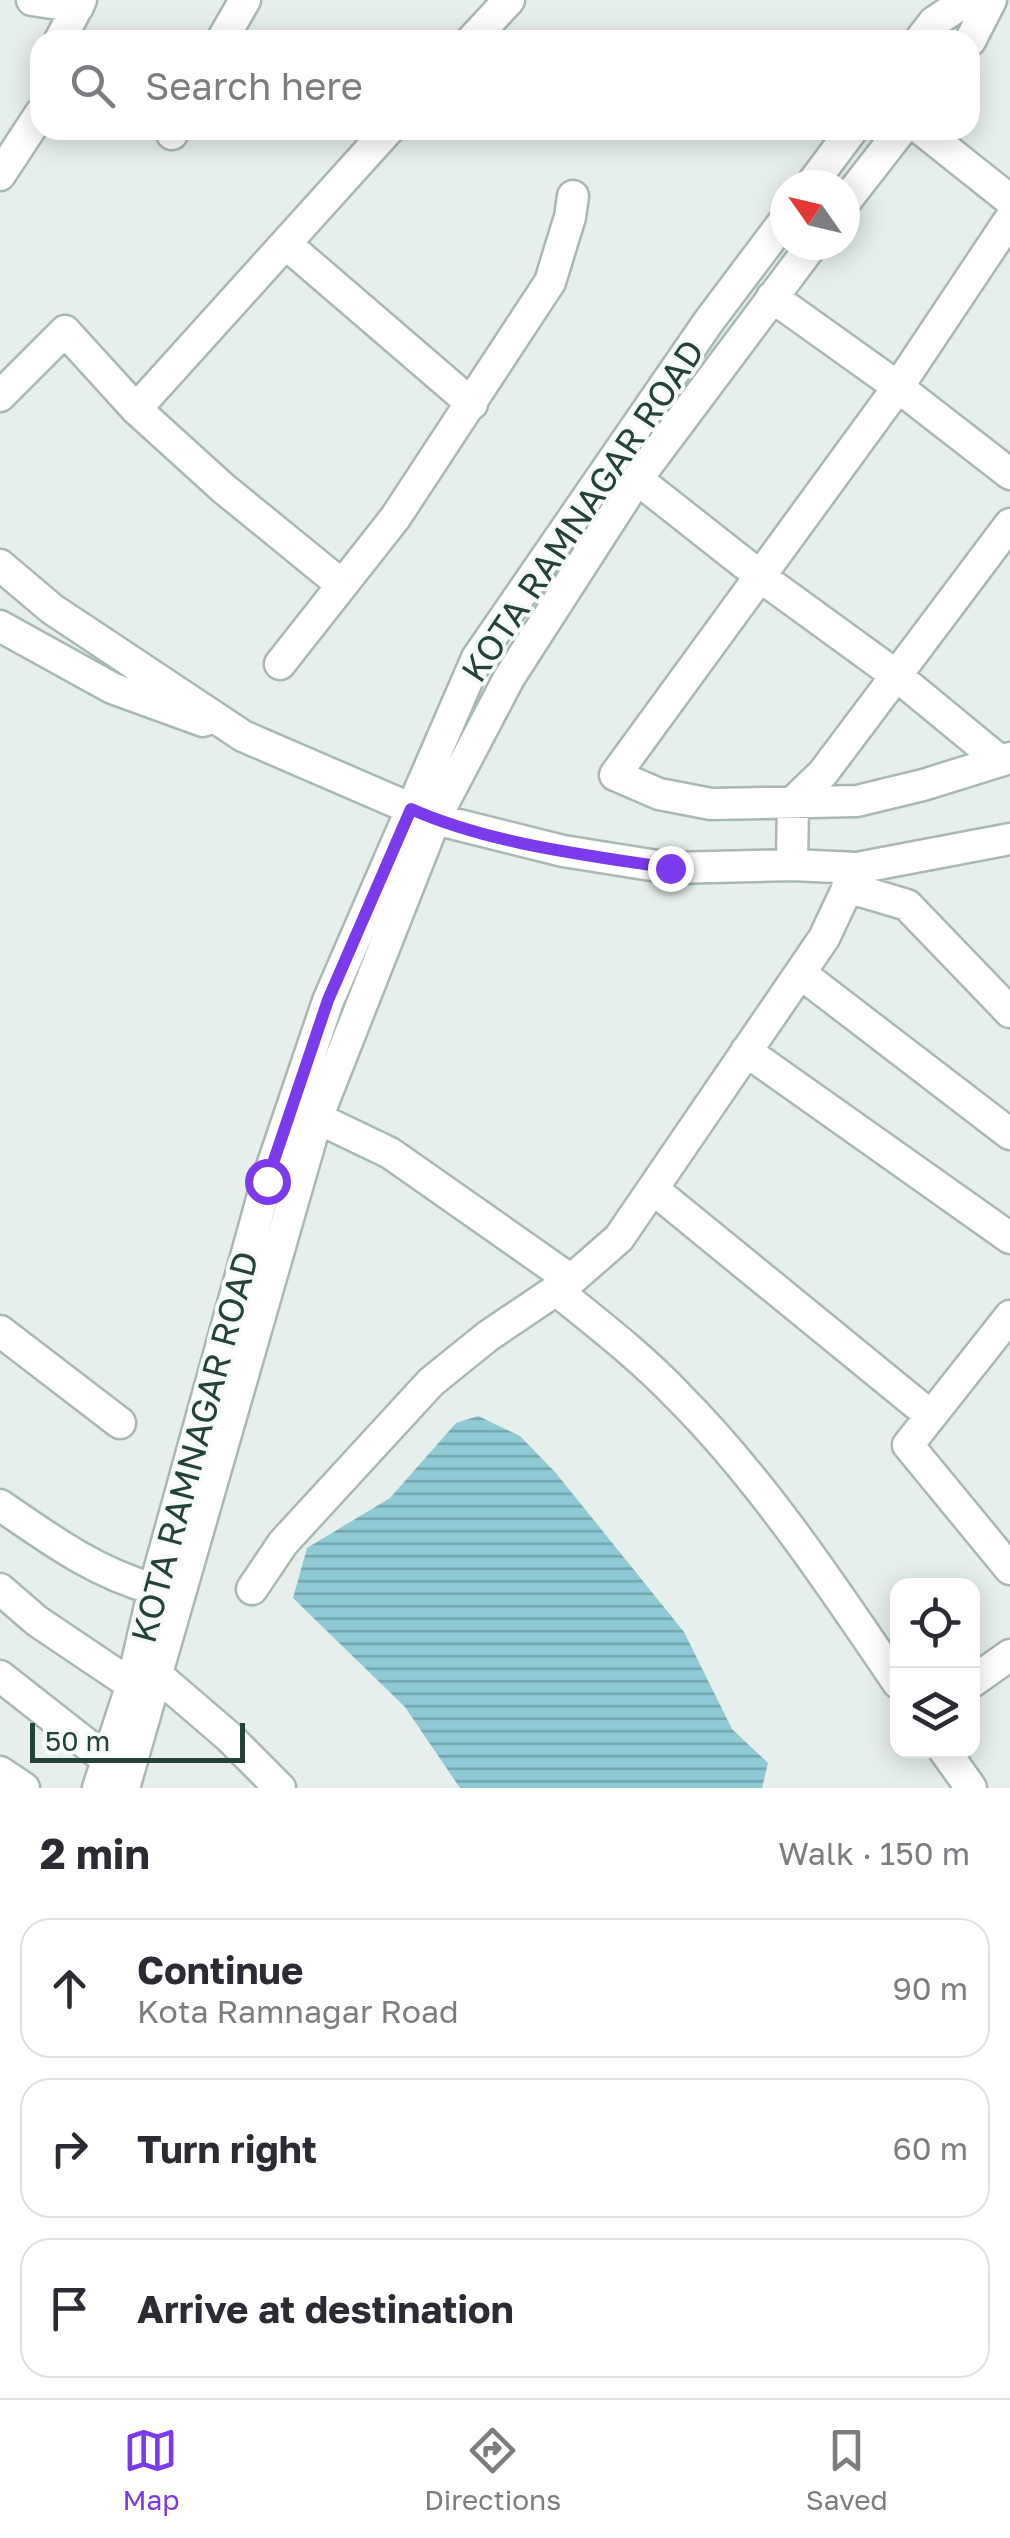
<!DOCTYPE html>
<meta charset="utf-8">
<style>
:root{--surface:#fff;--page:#f7f7f7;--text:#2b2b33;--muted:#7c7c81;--line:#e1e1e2;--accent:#7c3aed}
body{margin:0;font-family:"Golos Text",sans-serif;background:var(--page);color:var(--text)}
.controls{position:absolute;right:30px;bottom:30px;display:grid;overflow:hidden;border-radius:20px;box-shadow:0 5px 25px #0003}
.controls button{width:90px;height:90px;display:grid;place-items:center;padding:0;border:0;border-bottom:2px solid var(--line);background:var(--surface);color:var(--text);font:50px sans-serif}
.compass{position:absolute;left:770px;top:170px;width:90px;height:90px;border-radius:50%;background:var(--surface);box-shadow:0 5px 25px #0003;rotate:304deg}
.scale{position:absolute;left:30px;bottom:25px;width:215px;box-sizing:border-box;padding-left:10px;border:5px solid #24423a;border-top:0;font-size:28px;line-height:35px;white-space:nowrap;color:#24423a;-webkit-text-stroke:8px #f7fbf9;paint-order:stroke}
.stop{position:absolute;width:30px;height:30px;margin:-22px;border:8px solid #7c3aed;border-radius:50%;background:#fff}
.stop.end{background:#7c3aed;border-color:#fff;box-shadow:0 2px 10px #0008}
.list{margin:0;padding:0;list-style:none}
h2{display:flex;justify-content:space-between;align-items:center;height:130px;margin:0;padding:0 40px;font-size:42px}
h2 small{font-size:32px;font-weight:400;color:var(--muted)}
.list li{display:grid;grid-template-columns:65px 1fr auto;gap:30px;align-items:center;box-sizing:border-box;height:140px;margin:0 20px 20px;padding:0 20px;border:2px solid var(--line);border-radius:30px}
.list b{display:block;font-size:38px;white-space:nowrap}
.list p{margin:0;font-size:32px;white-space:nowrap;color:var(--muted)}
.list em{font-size:32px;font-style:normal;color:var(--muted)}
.icon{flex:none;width:55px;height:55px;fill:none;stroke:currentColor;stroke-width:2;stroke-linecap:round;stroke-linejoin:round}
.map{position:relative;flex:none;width:1010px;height:1788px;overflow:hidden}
.search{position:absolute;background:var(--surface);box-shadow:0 5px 25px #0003;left:30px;right:30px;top:30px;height:110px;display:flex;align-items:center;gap:25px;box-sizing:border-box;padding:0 35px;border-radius:30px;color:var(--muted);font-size:38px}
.sheet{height:610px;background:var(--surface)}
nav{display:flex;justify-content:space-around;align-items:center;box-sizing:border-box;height:140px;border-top:2px solid var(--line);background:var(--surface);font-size:28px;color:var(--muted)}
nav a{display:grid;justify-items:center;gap:5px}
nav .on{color:var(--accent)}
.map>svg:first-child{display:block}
</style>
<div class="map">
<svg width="1010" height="1788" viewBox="0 0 1010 1788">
<defs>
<pattern id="water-rules" width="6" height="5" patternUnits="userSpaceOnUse" patternTransform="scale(2.5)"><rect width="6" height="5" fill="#8ec9d4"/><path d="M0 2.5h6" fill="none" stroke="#74a5ad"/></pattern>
</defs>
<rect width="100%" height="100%" fill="#e6efeb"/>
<path fill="url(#water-rules)" d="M478 1416 520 1436 555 1472 684 1632 732 1729 768 1763 762 1788H460L405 1707 293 1598 307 1548 390 1498 456 1423Z"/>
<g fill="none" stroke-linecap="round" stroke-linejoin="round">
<defs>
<path id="minor" d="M32 0 78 7
M60 40 81 0
M222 40 245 0
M472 40 509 0
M920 40 934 22 967 0
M970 41 991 0
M922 130 1010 200
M172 134 174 130
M0 175 40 114
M811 185 852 130
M845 202 901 130
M1010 219 898 387 615 775 659 794 711 804 857 801 923 785 1010 758
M286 244 472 404
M772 297 898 387 1010 474
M0 396 65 331 136 409 223 488 342 585
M136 409 388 130
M637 479 769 583 897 676 999 760
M0 565 52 609 243 736 435 819 563 851 670 868 792 865 857 868 1010 839
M0 626 112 688 203 721
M280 664 395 518 550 282 570 217 573 196
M792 865 793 802 823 773 1010 524
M847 887 907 905 1010 1012
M800 973 1010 1134
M746 1051 1010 1238
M317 1118 390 1153 571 1280
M653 1189 931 1416
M556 1290C598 1324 641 1357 678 1396 760 1478 833 1587 898 1683
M1010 1316 908 1445 1010 1569
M0 1331 120 1423
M0 1505C51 1540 94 1572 154 1589
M0 1589 37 1621 144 1693
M252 1589 283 1543 431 1382 488 1336 571 1280 619 1238 824 938 857 868
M157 1675 228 1736 280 1788
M0 1676 107 1760
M972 1682 1010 1655
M944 1750 971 1788
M0 1772 24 1788
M98 1788 132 1684 154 1589 267 1181 328 1001 477 658 709 321 785 220
M124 1788 317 1118 435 819 509 678 637 479 812 245"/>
</defs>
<use href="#minor" stroke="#a8b8b2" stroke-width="35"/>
<use href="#minor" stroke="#fff" stroke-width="30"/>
</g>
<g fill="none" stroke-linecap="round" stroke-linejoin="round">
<path stroke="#7c3aed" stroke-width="12" d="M267 1181 328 1000 411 809C490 844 586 855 670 868"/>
</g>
<g text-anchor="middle" stroke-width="8" stroke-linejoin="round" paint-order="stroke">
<g font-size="35" fill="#24423a" stroke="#f7fbf9">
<text transform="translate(583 511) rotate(-56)" y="12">KOTA RAMNAGAR ROAD</text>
<text transform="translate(195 1447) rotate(-75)" y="12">KOTA RAMNAGAR ROAD</text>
</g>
</g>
</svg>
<div class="controls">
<button><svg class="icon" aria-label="locate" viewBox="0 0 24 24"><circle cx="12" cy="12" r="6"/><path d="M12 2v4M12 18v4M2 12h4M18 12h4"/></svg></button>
<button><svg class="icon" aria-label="layers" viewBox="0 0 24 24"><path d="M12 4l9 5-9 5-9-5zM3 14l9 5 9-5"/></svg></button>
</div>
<svg class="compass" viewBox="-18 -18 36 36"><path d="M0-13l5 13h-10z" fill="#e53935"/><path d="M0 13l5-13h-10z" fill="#7c7c81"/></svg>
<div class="scale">50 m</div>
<div class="stop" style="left:267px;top:1181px"></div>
<div class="stop end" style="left:670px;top:868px"></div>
<div class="search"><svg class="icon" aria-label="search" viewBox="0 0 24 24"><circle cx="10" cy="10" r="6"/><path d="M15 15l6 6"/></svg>Search here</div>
</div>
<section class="sheet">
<h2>2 min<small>Walk · 150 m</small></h2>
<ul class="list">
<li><svg class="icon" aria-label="ahead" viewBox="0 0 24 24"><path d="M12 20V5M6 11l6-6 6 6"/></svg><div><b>Continue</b><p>Kota Ramnagar Road</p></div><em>90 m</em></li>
<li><svg class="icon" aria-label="right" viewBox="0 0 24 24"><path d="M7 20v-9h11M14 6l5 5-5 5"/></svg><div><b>Turn right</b></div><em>60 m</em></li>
<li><svg class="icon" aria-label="arrive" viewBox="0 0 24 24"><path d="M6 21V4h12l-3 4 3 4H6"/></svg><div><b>Arrive at destination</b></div></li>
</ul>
</section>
<nav>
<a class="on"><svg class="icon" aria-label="map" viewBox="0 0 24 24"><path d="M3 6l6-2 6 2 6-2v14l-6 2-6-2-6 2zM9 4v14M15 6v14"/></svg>Map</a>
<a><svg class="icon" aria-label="directions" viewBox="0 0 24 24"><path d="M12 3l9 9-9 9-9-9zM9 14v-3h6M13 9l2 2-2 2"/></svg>Directions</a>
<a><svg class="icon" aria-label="saved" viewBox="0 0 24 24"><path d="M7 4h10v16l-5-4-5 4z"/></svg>Saved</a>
</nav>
